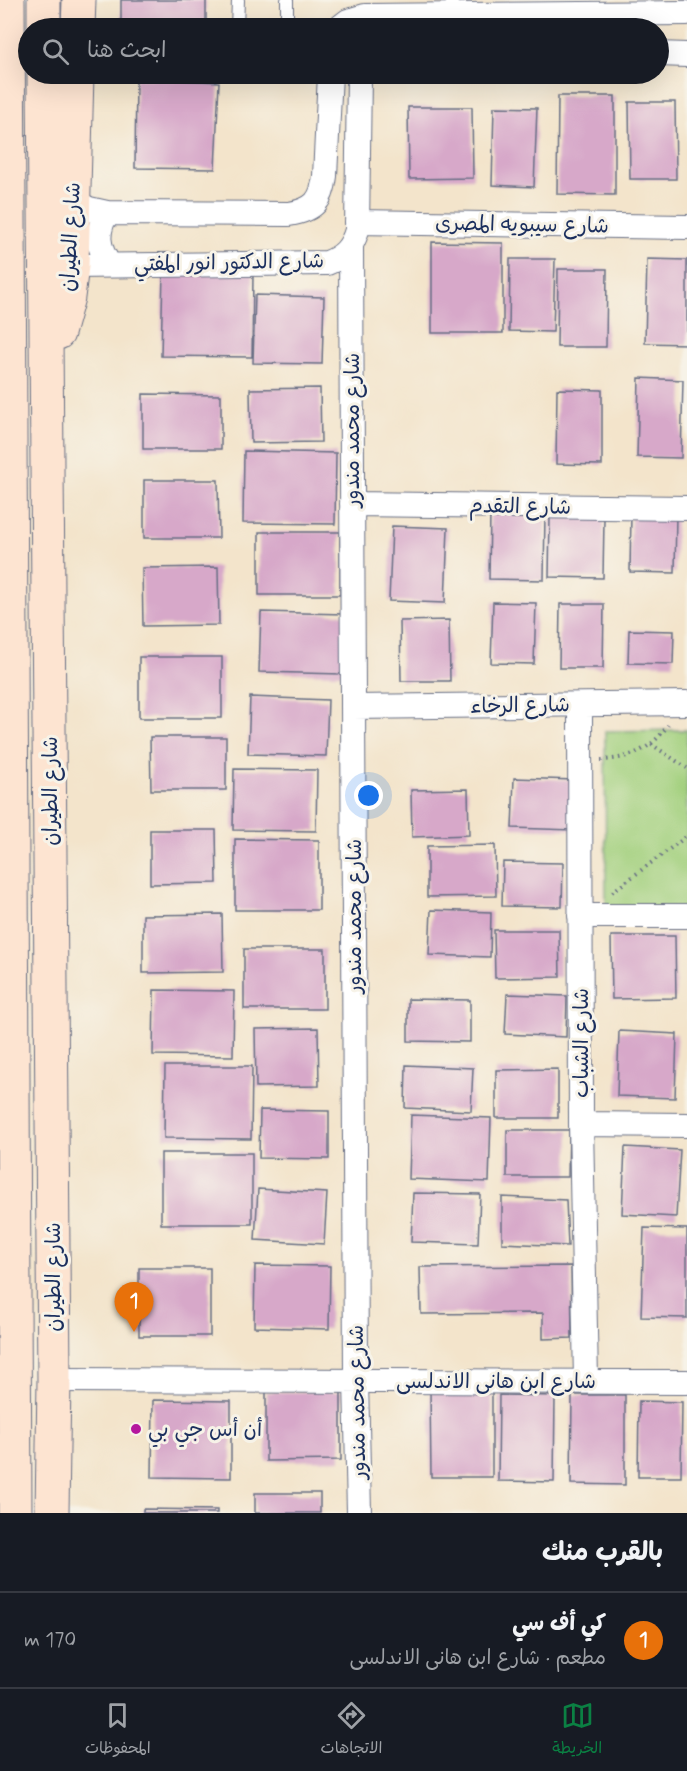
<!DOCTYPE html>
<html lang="ar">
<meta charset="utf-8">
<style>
:root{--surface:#171b24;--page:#242831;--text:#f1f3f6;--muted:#9ea1a6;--line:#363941;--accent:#0b8043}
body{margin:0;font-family:Mynerve,"Playpen Sans Arabic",sans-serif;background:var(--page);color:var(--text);direction:rtl}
.you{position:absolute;left:369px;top:796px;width:21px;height:21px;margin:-15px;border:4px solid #fff;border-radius:50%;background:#1a73e8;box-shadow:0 0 0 9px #1a73e833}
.badge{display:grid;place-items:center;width:39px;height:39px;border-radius:50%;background:var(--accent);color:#fff;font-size:20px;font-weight:700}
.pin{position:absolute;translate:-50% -50px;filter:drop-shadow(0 2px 3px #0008)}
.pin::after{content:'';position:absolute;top:32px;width:21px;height:18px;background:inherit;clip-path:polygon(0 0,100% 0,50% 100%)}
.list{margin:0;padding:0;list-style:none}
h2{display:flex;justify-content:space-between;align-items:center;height:78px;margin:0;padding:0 24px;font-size:26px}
h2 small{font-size:20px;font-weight:400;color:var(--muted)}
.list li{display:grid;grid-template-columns:39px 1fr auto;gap:18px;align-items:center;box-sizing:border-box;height:96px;padding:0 24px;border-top:2px solid var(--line)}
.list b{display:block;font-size:22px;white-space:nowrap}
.list p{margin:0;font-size:20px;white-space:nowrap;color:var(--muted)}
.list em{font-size:20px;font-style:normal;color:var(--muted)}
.icon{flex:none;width:33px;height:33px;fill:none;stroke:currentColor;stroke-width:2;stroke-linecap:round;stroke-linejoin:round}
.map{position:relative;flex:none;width:687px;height:1513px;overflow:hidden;direction:ltr}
.search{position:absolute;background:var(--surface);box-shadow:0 6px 24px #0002;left:18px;right:18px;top:18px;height:66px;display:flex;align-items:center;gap:15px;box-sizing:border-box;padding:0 21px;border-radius:33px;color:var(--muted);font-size:22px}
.sheet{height:174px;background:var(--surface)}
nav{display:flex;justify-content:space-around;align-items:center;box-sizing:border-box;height:84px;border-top:2px solid var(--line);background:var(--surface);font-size:16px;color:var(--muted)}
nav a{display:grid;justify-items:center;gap:3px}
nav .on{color:var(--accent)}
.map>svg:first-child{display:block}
</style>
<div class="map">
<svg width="687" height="1513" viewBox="0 0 687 1513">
<rect width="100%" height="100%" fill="#f7f3e8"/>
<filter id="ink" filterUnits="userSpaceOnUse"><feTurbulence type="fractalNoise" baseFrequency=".0167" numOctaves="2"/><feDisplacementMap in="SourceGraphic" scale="12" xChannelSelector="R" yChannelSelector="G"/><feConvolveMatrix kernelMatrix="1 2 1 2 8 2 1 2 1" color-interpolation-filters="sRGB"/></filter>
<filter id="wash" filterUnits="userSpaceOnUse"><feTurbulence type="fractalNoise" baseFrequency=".008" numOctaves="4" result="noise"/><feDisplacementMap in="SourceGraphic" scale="24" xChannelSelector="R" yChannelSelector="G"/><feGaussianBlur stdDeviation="1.35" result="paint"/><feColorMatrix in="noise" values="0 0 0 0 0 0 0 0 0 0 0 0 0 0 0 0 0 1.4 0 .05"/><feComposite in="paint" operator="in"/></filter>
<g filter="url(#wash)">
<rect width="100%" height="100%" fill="#f3e4cb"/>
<path fill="#a3d07e" stroke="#5f806e" stroke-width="1.5" d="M687 730V909L606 910 605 731Z"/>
<g id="blocks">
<path fill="#d7a8c9" d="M121 0H206V28H121Z
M136 78 219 82 215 169 135 168Z
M558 96H615V195L557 194Z
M629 102H675L676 179H630Z
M408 107H472L473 178 409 179Z
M494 107 537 108 534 187 492 185Z
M432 242 503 243V333H432Z
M510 259H555L553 332 509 331Z
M647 259 687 260V344L645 343Z
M558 269H607L606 347H557Z
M163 272 253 273 252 357 161 356Z
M255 295 324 297 322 364 253 363Z
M639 378 683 380 681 458 637 457Z
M320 388 321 442 251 443 250 389Z
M557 389 602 390V465L556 464Z
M143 394 221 395V449H143Z
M244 451 336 453 335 524 243 523Z
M144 480H218L219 538H144Z
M490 510 545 511 544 580 489 579Z
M631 513H676L675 573 630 572Z
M550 517 604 518 603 578 549 577Z
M392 526 448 528 445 603 389 601Z
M259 532H340V595H259Z
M218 567 219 625 143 626 142 568Z
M493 602 536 603 534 664 491 663Z
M560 604H604L603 668H559Z
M261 612 344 614 342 674 259 672Z
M449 620 450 681H401L400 621Z
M629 630 674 631 673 664 628 663Z
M139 657H222V718H139Z
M250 697 328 700 326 756 248 754Z
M150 737H226V790H151Z
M234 769 317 770 316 831 233 830Z
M514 778 575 780 573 830 512 828Z
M468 789 469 835 412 837 411 790Z
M150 830H216L217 883 150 884Z
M235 839 319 840V910H235Z
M495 845 496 896 427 897V846Z
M503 862 563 863 562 907 502 906Z
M431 910 491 912 490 957 429 955Z
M222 914 223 972 143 973V915Z
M494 930H559L560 977 495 978Z
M611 936H675L676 998 612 999Z
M244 949H325V1009H244Z
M154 990 234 991 233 1056 153 1055Z
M507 994 567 996 566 1037 505 1034Z
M408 999 470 1000V1042L408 1041Z
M318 1028 319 1086 256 1087 255 1029Z
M619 1031 677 1034 675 1098 617 1096Z
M406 1065 473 1068 471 1111 405 1108Z
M165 1066H252L251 1139 164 1138Z
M558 1069V1118H496V1070Z
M260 1110 329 1111V1159L259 1158Z
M411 1115 491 1118 489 1182 409 1179Z
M507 1130H569L568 1177H507Z
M625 1147 680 1150 676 1217 622 1214Z
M161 1153H252V1224H161Z
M258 1189 327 1193 324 1244 255 1240Z
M413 1193 480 1194 478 1244 411 1242Z
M502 1197 566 1200 568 1246 502 1243Z
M644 1228 687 1229V1318L641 1317Z
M255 1265 330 1266 329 1329 254 1327Z
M571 1266 572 1338 543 1339V1313L421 1314 420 1267Z
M139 1268H210V1336H139Z
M430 1389H492V1477H431Z
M266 1392H341V1460L266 1461Z
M499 1395 555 1396 554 1482 498 1481Z
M572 1395H625V1485L571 1484Z
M153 1400 231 1401V1478L152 1477Z
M639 1401 682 1402 681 1477H638Z
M255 1493H320V1513H255Z
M143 1509 217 1510V1513H143Z"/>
</g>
</g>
<g filter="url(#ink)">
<use href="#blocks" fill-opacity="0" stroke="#676e84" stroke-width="1.5"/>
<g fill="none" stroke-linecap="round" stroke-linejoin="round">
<defs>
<path id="lane" d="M451 15 452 0
M237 28 238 0
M287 28V0"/>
<path id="street" d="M339 28 348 21 365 16 687 13
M658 54 687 55
M72 200 89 209 107 213 289 214C314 210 322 201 325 176L330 74
M107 213C96 231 97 248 110 265
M357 222 687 227
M351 246 356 1380 359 1513
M72 266 327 263C343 257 352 248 357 230L359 74
M352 504 687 508
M580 705 581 1124 586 1381
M353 707 687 703
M580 916H687
M581 1124 687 1125
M54 1380 687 1382"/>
<path id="secondary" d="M8 0 15 1513
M44 0V28
M78 28 79 0
M44 74 54 1380 52 1513
M58 333 68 297 72 266 77 74"/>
</defs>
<use href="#lane" stroke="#676e84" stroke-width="14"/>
<use href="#street" stroke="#676e84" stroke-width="26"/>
<use href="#secondary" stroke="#676e84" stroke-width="35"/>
<path stroke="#676e84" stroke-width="4" stroke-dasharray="1.5 4.5" stroke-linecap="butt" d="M651 744 687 768
M601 760C630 759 652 749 668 725
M612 892 687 836"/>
<use href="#lane" stroke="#fff" stroke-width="12"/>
<use href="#street" stroke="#fff" stroke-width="24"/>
<use href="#secondary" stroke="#fde4d1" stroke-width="33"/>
</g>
</g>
<circle fill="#b5179e" stroke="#f7f3e8" stroke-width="2" cx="136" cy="1429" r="6"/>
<g text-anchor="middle" stroke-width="6" stroke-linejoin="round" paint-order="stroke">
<g font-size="21" fill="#1b2f5e" stroke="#f7f3e8">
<text transform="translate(522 224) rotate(1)" y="7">شارع سيبويه المصرى</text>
<text transform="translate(70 237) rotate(-87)" y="7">شارع الطيران</text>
<text transform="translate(229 262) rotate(-1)" y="7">شارع الدكتور انور المفتي</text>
<text transform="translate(352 430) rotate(-90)" y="7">شارع محمد مندور</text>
<text transform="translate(520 506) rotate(1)" y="7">شارع التقدم</text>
<text transform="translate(520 705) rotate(-1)" y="7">شارع الرخاء</text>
<text transform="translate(50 791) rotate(-90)" y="7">شارع الطيران</text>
<text transform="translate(354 916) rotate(-90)" y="7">شارع محمد مندور</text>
<text transform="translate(581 1043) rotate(-90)" y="7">شارع الشباب</text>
<text transform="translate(53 1277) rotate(-90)" y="7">شارع الطيران</text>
<text x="496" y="1388">شارع ابن هانى الاندلسى</text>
<text transform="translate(357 1402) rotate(-91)" y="7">شارع محمد مندور</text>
</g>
<g font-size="21" fill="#1b2f5e" stroke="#f7f3e8" text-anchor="start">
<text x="148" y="1436">أن أس جي بي</text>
</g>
</g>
</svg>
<div class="you"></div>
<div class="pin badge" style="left:134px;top:1332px;background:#e8710a">1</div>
<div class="search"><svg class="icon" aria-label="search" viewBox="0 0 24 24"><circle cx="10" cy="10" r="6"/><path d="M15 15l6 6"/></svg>ابحث هنا</div>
</div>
<section class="sheet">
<h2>بالقرب منك<small></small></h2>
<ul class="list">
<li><span class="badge" style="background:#e8710a">1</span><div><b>كي أف سي</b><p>مطعم · شارع ابن هانى الاندلسى</p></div><em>170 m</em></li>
</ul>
</section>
<nav>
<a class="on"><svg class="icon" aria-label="map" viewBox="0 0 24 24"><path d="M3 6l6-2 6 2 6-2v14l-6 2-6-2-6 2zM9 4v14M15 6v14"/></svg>الخريطة</a>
<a><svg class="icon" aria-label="directions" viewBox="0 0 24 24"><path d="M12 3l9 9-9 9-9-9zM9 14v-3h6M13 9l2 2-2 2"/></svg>الاتجاهات</a>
<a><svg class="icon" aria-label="saved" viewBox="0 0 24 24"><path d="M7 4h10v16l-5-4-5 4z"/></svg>المحفوظات</a>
</nav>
